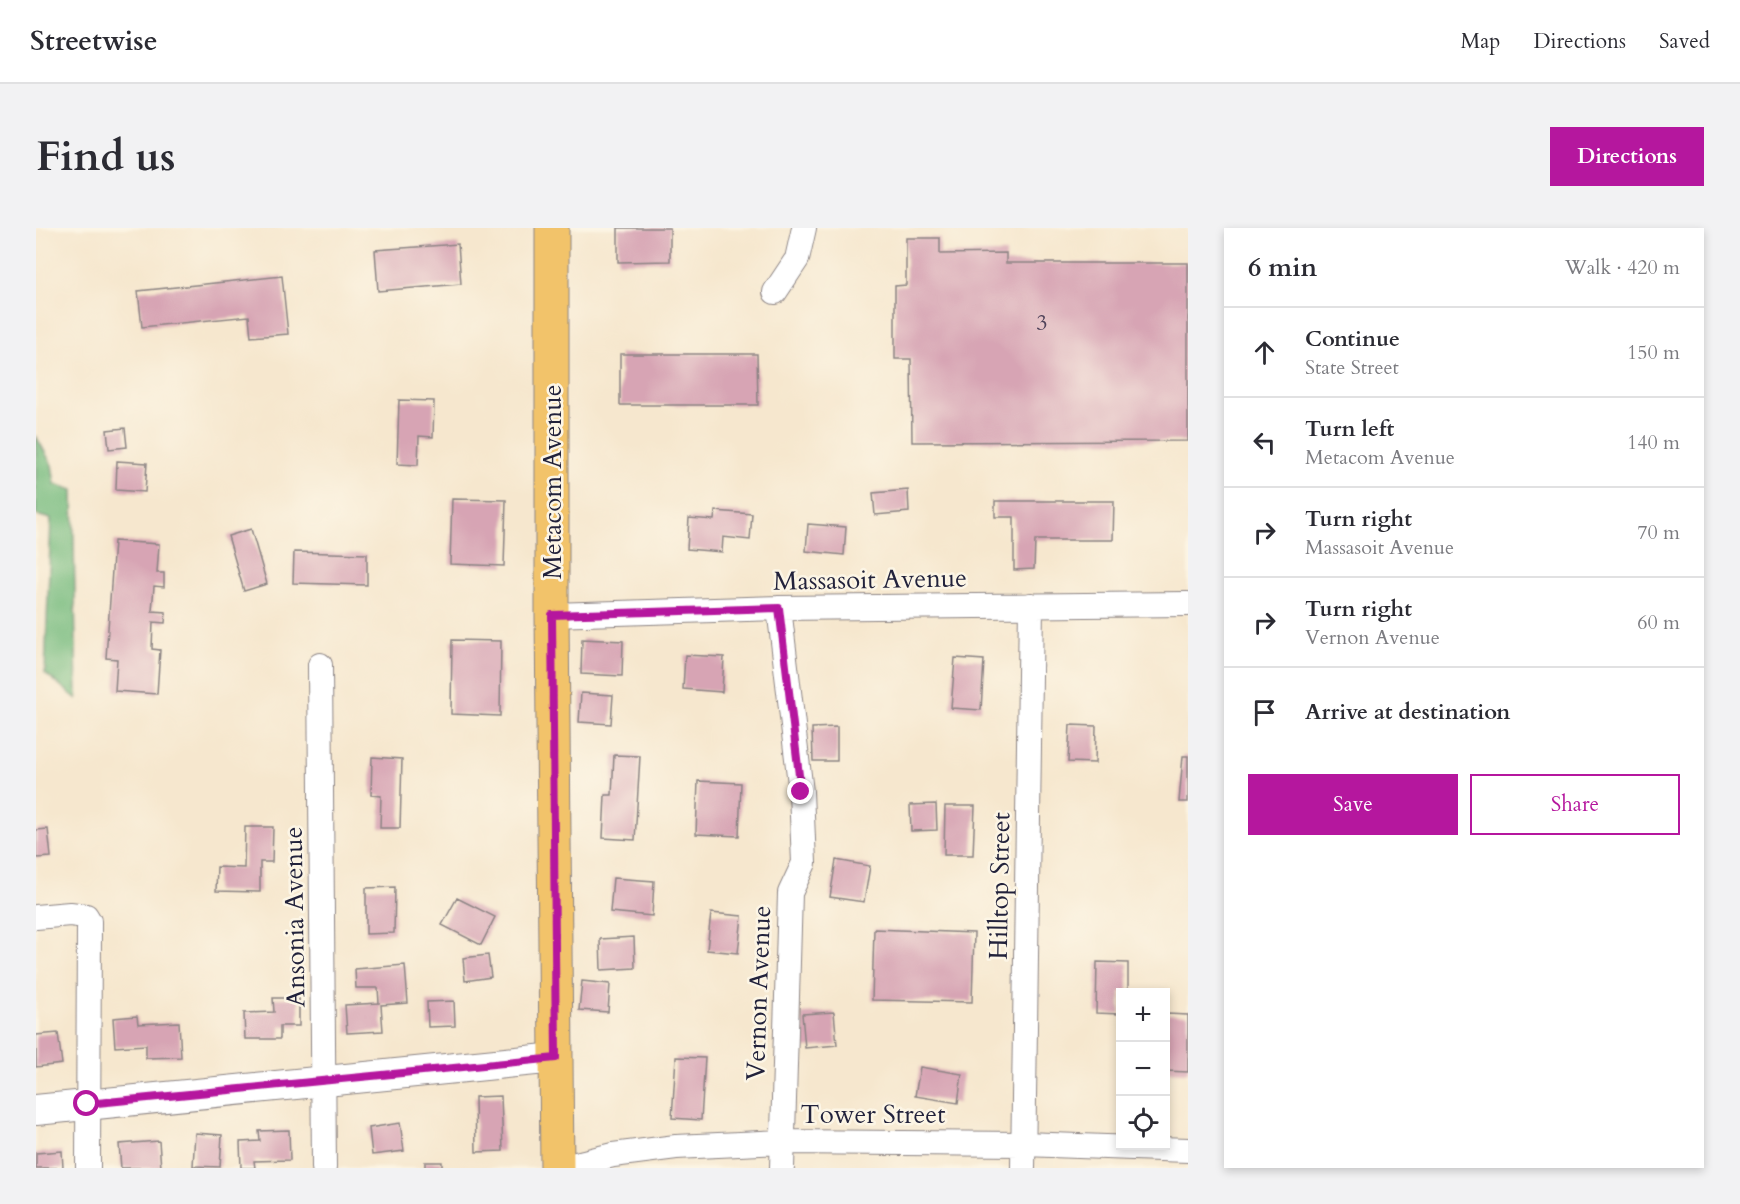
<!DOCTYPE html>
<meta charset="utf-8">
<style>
:root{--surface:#fff;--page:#f2f2f3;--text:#2b2b33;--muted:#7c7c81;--line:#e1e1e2;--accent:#b5179e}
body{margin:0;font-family:Cardo,serif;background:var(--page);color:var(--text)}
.controls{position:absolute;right:18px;bottom:18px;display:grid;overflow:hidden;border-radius:0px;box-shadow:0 3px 9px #0003}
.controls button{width:54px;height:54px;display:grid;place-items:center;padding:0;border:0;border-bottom:2px solid var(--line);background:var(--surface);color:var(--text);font:30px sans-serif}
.stop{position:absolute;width:18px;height:18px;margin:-14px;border:4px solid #b5179e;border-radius:50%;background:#fff}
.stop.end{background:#b5179e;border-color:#fff;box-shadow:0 2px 6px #0008}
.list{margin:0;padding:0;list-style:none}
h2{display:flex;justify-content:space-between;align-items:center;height:78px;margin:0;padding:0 24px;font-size:26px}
h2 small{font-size:20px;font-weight:400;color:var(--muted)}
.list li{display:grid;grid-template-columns:39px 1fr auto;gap:18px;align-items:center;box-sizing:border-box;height:90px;padding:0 24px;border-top:2px solid var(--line)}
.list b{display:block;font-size:22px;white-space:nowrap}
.list p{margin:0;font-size:20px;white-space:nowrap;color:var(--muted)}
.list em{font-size:20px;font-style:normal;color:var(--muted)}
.actions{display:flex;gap:12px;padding:18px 24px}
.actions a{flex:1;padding:14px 0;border:2px solid var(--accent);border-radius:0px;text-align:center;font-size:21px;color:var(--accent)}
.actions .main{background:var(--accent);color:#fff}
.icon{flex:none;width:33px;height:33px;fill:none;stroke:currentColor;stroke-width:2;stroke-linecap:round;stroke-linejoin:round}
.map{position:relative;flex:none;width:1152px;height:940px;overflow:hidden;border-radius:0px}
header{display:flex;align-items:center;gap:36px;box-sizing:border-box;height:84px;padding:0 30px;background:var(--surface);border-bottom:2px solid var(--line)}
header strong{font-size:28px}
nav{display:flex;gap:33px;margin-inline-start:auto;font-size:21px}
.intro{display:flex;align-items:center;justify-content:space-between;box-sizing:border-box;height:144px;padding:0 36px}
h1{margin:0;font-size:42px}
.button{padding:15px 27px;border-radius:0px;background:var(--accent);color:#fff;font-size:21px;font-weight:700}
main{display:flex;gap:36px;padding:0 36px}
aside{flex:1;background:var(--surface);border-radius:0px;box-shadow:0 3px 9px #0003}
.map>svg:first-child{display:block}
</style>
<header>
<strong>Streetwise</strong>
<nav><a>Map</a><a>Directions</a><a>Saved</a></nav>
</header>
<div class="intro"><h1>Find us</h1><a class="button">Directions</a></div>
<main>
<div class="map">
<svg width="1152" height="940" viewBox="0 0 1152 940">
<rect width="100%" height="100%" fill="#fcf5e5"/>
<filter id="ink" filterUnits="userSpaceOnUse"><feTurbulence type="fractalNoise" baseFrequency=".0167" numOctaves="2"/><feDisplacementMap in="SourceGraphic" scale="12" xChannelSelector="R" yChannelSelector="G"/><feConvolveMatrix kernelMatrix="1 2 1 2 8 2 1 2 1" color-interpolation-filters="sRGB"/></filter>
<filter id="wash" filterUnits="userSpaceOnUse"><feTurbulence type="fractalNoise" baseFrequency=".008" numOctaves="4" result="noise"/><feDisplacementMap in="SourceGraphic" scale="24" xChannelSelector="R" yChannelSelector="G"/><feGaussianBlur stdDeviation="1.35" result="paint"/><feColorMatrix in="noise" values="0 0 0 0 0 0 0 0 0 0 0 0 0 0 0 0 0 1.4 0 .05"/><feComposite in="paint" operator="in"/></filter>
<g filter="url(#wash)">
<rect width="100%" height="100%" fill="#f6e7ce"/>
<path fill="#78bc7f" stroke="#4d6f5d" stroke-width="1.5" d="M0 208 16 237 19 256 37 262 41 471 9 445 15 291 0 287Z"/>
<g id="blocks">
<path fill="#d7a4b4" d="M582 0H634V33L582 34Z
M870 10H904V26L970 25V35H1152V213L876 214 875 131H859V58L870 57Z
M422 16 425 56 342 63 339 22Z
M246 48 252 106 215 109 213 88 106 99 102 63Z
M584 126H721L722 177H584Z
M363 172 398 173 397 209 383 208 382 237 361 236Z
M89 200 91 219 73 221 71 202Z
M81 233 111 235 109 264 80 262Z
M872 262 873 284 839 287 837 265Z
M416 271 470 272 468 338 414 336Z
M959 273H1078L1077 312H999L998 341 978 342V289H959Z
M679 283 716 286 714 312 687 309 686 324 651 321 653 290 678 292Z
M772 296 810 299 808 327 770 323Z
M215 301 231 356 208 363 192 308Z
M78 313 123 316 121 345H128V359L118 358 116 383 130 384 129 395 117 394 116 421 124 422 121 466 79 463 81 431 70 430Z
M258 324 331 326V357L257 355Z
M546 411 587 413 586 448 545 446Z
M416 412 465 413 464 488 415 486Z
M649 427 688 429 686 464 647 461Z
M919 430 948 432 945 482 915 480Z
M545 465 577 467 575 496 543 494Z
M1034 497 1060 498 1059 535 1032 534Z
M801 499V533H777L776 500Z
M578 527 604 528 599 612 567 610 569 567H576Z
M1147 528H1152V574H1143Z
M336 529 366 531 364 600H344L345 568 335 567Z
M662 553 705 555 703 608 660 606Z
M900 576 901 602 875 603 874 577Z
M909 578H939L937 627H908Z
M209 599H237L236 634H224V664L180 663 181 639 208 640Z
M12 601 15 629 0 630V602Z
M800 632 834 638 828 674 794 669Z
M577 650 618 653 616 688 574 684Z
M359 659 358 705 330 706V660Z
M421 670 459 689 445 717 406 697Z
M675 685 706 688 702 725 671 722Z
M838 701 938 705 936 774 836 772Z
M598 709 599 740 565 742 564 711Z
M452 727 455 749 429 753 427 730Z
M1061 734 1092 735V764H1084V786L1060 785Z
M369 737 372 775 345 777 347 803 311 805 309 777 343 775 342 760H320L319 741Z
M546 753 574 756 572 784 543 782Z
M237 770H263V798H244V811H209L208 785 238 784Z
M418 773 419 798 392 799 391 774Z
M798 784 801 817 769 820 766 786Z
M1131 786 1152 787V844L1130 843Z
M101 788 102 796 143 794 145 829 110 830V817L79 819 77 790Z
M22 805 26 836 0 839V807Z
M640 829 669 830 665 892 636 890Z
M884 839 926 846 922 875 879 868Z
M465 868 467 923 440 924 439 869Z
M364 895 368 923 336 927 333 900Z
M253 902 254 932 218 933 219 940H205L204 914 224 913 223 903Z
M159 905 186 907 184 939 157 938Z
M123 913 125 940H85L83 916Z
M26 923 27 940H0V925Z
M389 934H406V940H389Z"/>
</g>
</g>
<g filter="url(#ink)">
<use href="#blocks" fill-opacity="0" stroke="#8c8484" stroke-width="1.5"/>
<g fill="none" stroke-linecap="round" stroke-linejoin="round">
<defs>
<path id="minor" d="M739 64 761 31 768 0
M743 380 765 564 768 635 754 665 746 940
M516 387 743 380 1152 376
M284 437 288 940
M0 689 34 686 50 688 53 693 52 940
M524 940 577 927 640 919 745 914 988 916 1152 922
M987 940 995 377"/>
<path id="tertiary" d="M0 882 520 830"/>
<path id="primary" d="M516 0V387L521 940"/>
</defs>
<use href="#minor" stroke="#8c8484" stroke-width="26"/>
<use href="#tertiary" stroke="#8c8484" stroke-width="32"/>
<use href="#primary" stroke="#8c8484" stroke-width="35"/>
<use href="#minor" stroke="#fff" stroke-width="24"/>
<use href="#tertiary" stroke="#fff" stroke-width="30"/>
<use href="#primary" stroke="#f2c36a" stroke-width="33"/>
</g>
</g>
<g fill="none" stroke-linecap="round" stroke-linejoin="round" filter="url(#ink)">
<path stroke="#b5179e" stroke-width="8" d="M51 876 520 830 516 387 743 380 765 564"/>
</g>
<g text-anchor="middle" stroke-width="5" stroke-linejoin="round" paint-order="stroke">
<g font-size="22" fill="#4f4259">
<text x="1006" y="102">3</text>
</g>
<g font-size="26" fill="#22223b" stroke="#fcf5e5">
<text transform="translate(516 254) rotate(-90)" y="9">Metacom Avenue</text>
<text transform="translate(834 351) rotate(-1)" y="9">Massasoit Avenue</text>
<text transform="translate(963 658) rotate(-89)" y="9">Hilltop Street</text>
<text transform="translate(258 689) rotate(-91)" y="9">Ansonia Avenue</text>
<text transform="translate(722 765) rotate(-88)" y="9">Vernon Avenue</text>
<text x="837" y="895">Tower Street</text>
</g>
</g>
</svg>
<div class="controls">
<button>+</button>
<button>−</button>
<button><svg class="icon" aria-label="locate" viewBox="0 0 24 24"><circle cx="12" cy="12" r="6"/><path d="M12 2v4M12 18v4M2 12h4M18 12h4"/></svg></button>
</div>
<div class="stop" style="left:51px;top:876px"></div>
<div class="stop end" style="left:765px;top:564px"></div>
</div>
<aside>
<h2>6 min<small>Walk · 420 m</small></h2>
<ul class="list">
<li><svg class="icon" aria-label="ahead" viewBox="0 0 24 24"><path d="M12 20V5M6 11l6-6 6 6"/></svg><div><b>Continue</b><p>State Street</p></div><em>150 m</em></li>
<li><svg class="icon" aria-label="left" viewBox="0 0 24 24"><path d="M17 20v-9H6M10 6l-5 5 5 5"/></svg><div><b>Turn left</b><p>Metacom Avenue</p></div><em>140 m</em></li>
<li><svg class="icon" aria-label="right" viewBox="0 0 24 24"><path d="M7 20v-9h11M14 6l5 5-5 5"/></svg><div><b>Turn right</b><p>Massasoit Avenue</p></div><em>70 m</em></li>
<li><svg class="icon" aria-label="right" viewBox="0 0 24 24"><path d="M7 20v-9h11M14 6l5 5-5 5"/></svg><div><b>Turn right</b><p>Vernon Avenue</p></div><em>60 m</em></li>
<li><svg class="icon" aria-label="arrive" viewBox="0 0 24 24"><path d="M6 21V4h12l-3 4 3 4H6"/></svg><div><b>Arrive at destination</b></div></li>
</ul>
<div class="actions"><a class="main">Save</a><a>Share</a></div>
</aside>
</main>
